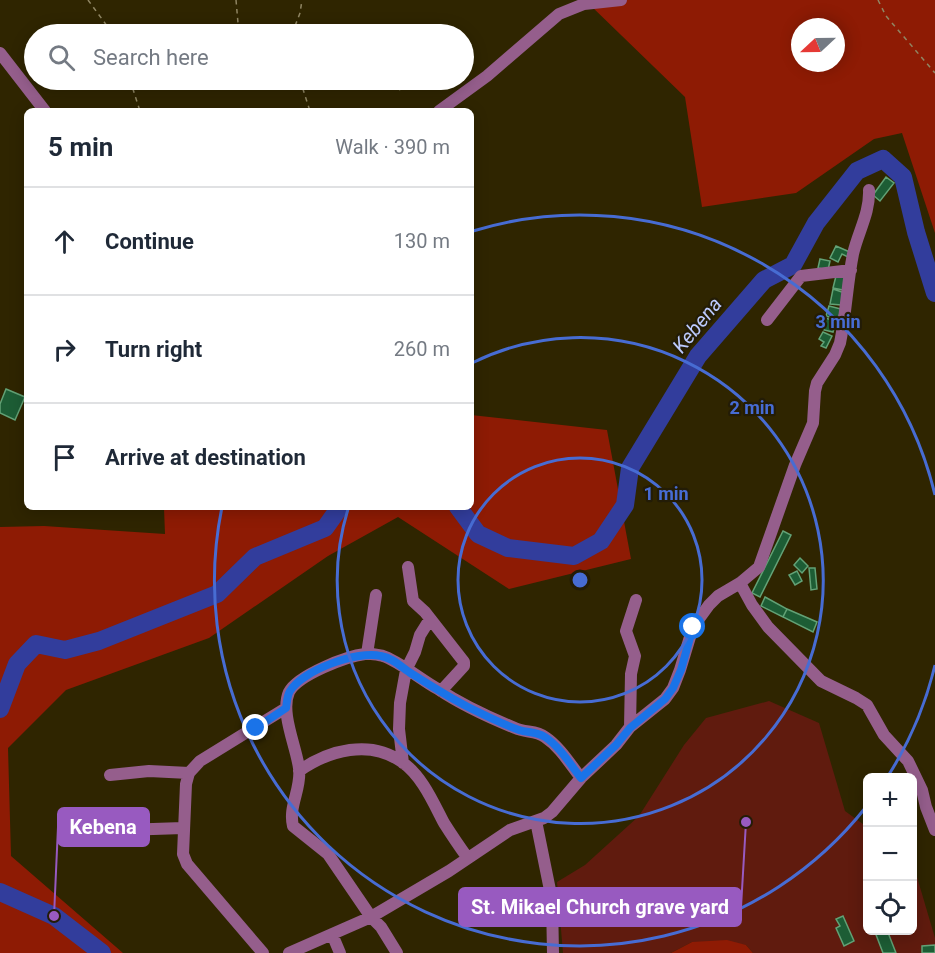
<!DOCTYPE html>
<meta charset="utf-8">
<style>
:root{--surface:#fff;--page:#f2f2f3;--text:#1f2937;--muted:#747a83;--line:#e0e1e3}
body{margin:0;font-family:Roboto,sans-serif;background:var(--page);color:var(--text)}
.controls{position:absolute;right:18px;bottom:18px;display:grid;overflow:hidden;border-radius:9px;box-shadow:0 3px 15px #0003}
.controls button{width:54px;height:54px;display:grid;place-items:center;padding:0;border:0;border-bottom:2px solid var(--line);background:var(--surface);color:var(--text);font:30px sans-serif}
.compass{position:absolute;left:791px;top:18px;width:54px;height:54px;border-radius:50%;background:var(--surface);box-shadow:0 3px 15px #0003;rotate:248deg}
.stop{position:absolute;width:18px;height:18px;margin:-14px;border:4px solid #1a73e8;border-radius:50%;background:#fff}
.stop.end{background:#1a73e8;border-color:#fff;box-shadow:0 2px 6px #0008}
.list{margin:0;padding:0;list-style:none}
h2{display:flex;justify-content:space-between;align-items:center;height:78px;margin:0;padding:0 24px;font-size:26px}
h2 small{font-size:20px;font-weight:400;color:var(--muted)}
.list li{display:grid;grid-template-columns:39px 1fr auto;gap:18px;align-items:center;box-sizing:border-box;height:108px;padding:0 24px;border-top:2px solid var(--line)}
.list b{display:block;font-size:22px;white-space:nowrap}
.list em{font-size:20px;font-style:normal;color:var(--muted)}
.icon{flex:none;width:33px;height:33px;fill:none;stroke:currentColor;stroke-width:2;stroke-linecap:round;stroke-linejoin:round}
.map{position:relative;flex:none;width:935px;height:953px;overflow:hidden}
.search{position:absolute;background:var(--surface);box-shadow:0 3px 15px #0003;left:24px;top:24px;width:450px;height:66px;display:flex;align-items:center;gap:15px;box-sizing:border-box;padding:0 21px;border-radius:33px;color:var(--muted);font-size:22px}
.panel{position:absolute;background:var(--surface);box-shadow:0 3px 15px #0003;left:24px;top:108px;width:450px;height:402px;border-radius:9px}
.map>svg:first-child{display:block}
</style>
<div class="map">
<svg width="935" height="953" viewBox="0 0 935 953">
<rect width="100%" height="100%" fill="#2f2500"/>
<path fill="#601b0e" d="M769 701 819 723 845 811 867 827 868 930H912L913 873 917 877 935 938V953H753L746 945 692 942 671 953H563L557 882 585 865 639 816 684 745 706 718Z"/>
<path fill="#8e1b04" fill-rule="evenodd" d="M596 0H935V233L902 133 874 139 796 193 702 207 685 97 589 4ZM800 27H836V63H800Z
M471 415 607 430 631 559 509 589 398 517 328 556 209 638 66 690 8 748 11 856 123 953H0V527L44 526 165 534 164 508 163 507H471Z
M727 940 746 945 753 953H671L692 942Z"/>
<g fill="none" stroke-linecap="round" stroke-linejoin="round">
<path stroke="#323d9c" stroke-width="18" d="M458 507 478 534 508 548 574 556 601 541 625 505 630 468 698 356 764 280 793 265 816 223 857 171 883 159 903 177 916 232 935 293
M0 709 17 664 36 644 65 650 99 641 217 594 255 557 325 528 340 507
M0 892 54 916 102 953"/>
</g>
<path fill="#1d5d35" stroke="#62a175" stroke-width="1.5" d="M886 177 894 183 880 201 873 195Z
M836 246 852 253 850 258 842 254 838 262 830 258Z
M820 259 830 261 828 270 818 268Z
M837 272 846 274 843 290 833 288Z
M833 289 845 293 841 305 830 304Z
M829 306 841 309 838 320 826 316Z
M825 318 836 321 833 332 824 330Z
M823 332 832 336 826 348 821 346 824 342 819 339Z
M6 389 25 397 15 420 0 413V404Z
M783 531 791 535 760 597 752 593Z
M800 558 808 566 802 573 794 565Z
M809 568H815L817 589 811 590Z
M797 571 802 581 795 585 789 575Z
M765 597 787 609 783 617 761 606Z
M787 609 817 622 813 632 783 617Z
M843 916 854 941 844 946 836 928 840 926 836 919Z
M879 930H887L896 953H883L875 932Z
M935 945V953H922V946Z"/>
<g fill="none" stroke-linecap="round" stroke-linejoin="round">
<path stroke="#908663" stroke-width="1.5" stroke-dasharray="4.5 4.5" stroke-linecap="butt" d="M88 0 113 34
M236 0 238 23 261 34
M878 0 886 16 935 73
M292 34 300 13 302 0
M130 80 140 111
M300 80 310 111
M374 80 398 90 433 80
M322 82 330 80"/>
<path stroke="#955e8c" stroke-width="12" d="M0 53 45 111
M439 111 487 76 559 14 584 4 621 0
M767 320 801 276 851 270
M408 567 413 601 425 612 464 662V666L441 691
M740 583 752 605 768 627 821 681 856 698 867 705 884 735 908 761 922 790 926 807 935 830
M367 654 376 595
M630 727 631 674 635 656 626 631 636 600
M403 763 399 729 400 703 406 670 415 652 420 635 430 619
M299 771C329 750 370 739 402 762 422 776 433 802 444 823 451 834 459 846 467 857
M110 775 149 771 189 773
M536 821 552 900 553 953
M123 830 183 828
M332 934 340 953
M263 953 187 864 183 854 186 784 189 773 200 761 286 708
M289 953 371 917 449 871 510 830 544 818 552 812 581 778 616 745 630 727 665 699 673 688 680 670 693 627 709 605 718 596 740 583 759 567 795 465 813 423 815 391 817 383 835 355 840 343C846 314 847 284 853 254 858 232 870 213 869 190
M397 953 381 927 371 917 328 854 293 826C288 806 302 788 299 768 296 746 280 712 289 692 298 675 347 656 365 654 371 653 378 655 383 656 397 660 423 681 438 689 462 705 488 717 515 728 525 733 536 730 545 737 560 747 570 764 581 778"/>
</g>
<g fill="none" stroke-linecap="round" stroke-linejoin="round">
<path stroke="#1a73e8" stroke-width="8" d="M256 728 286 708C287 702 287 696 290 691 303 670 358 650 381 656 393 658 400 666 409 672 428 684 448 697 468 707 484 715 502 724 519 730 528 733 536 731 545 737 560 747 570 764 581 778L616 745 630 728 665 699 673 688 681 670 693 627"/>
</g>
<g fill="none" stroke="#476cd3" stroke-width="3">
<circle cx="580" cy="580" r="122"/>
<path d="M472 363A243 243 0 1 1 348 509"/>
<path d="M935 665A365 365 0 0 1 888 776M866 807A365 365 0 0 1 222 507M473 231A365 365 0 0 1 935 495"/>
</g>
<g text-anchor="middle" stroke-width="4.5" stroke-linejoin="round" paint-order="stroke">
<g font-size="20" font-style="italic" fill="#bccafd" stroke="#231c06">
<text transform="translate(697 325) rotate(-51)" y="7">Kebena</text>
</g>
</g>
<circle cx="580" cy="580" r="9" fill="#476cd3" stroke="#231c06" stroke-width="3"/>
<g font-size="18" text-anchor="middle" font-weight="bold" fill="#476cd3" stroke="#231c06" stroke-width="4.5" stroke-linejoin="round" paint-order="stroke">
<text x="838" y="328">3 min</text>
<text x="752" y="414">2 min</text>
<text x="666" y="500">1 min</text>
</g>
<path fill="none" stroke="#985ac0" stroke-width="2" d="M54 916L58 827M746 822L741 907"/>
<g fill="#985ac0" stroke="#231c06" stroke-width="2">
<circle cx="54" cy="916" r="6"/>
<circle cx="746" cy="822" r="6"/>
</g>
<g fill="#985ac0" stroke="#985ac0" stroke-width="2">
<rect x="58" y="808" width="91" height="38" rx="6"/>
<rect x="459" y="888" width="282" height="38" rx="6"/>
</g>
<g font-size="20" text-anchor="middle" font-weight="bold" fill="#fff">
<text x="103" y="834">Kebena</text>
<text x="600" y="914">St. Mikael Church grave yard</text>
</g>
</svg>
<div class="controls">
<button>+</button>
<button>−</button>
<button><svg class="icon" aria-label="locate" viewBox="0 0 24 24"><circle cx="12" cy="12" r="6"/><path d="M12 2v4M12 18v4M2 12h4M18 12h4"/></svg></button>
</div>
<svg class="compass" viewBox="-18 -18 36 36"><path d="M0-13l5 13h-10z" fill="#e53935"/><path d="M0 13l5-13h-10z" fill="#747a83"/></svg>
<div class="stop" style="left:693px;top:627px"></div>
<div class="stop end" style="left:256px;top:728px"></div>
<div class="search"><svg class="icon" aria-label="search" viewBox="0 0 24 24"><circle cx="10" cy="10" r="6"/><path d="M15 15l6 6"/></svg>Search here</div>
<section class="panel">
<h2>5 min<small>Walk · 390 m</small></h2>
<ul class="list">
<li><svg class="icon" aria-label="ahead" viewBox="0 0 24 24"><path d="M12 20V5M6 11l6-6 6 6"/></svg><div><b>Continue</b></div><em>130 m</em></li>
<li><svg class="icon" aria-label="right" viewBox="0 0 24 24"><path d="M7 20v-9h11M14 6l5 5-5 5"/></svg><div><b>Turn right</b></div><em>260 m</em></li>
<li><svg class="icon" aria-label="arrive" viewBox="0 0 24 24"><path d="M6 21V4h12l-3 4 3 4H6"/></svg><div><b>Arrive at destination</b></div></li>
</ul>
</section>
</div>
